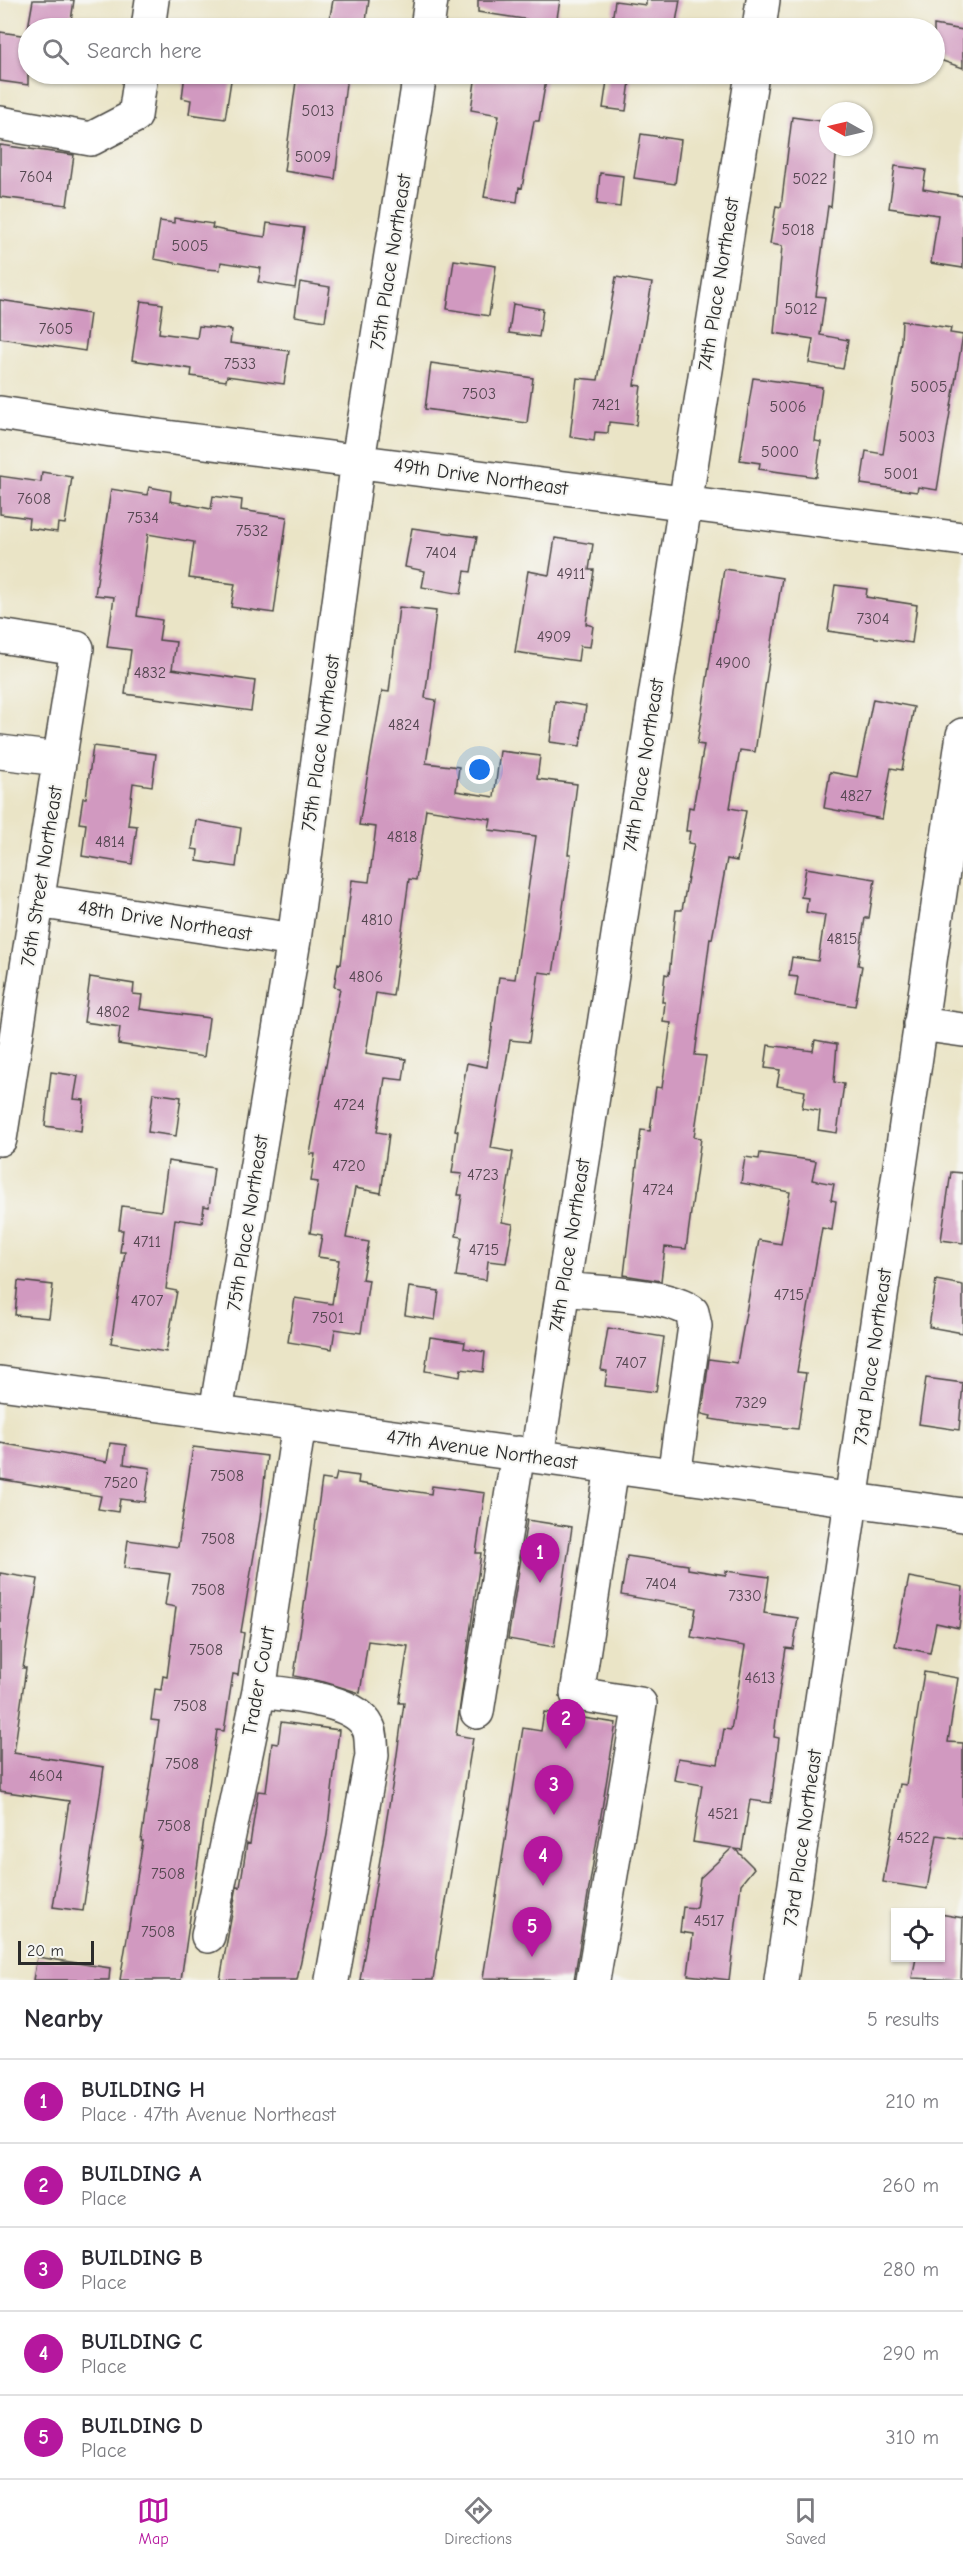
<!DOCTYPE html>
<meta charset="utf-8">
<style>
:root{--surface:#fff;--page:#f7f7f7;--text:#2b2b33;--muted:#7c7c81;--line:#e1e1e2;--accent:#b5179e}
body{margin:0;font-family:"Comic Neue",sans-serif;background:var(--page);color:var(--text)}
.controls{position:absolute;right:18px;bottom:18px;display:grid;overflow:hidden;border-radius:0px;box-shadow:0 2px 4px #0004}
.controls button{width:54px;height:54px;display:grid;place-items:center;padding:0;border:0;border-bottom:2px solid var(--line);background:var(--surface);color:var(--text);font:30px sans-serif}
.compass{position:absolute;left:819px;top:102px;width:54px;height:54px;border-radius:50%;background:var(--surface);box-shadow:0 2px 4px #0004;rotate:278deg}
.scale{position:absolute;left:18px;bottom:15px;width:76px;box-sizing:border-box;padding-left:6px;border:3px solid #2b2b2b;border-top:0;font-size:16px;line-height:21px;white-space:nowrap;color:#2b2b2b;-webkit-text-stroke:4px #f6f6f2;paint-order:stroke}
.you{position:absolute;left:480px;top:770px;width:21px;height:21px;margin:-15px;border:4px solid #fff;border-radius:50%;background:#1a73e8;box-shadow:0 0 0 9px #1a73e833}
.badge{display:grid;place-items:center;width:39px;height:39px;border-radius:50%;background:var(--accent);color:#fff;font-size:20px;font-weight:700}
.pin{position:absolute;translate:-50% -50px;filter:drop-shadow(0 2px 3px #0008)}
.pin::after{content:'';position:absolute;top:32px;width:21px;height:18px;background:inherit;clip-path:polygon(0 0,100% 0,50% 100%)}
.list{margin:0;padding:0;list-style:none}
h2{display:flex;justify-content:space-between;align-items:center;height:78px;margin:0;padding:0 24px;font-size:26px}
h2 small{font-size:20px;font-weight:400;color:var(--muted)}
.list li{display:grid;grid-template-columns:39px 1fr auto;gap:18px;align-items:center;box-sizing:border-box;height:84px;padding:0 24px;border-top:2px solid var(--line)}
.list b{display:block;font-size:22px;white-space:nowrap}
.list p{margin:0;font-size:20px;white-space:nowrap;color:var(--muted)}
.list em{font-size:20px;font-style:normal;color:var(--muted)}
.icon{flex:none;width:33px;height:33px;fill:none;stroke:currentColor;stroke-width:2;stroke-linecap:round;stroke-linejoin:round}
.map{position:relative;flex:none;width:963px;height:1980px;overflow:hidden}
.search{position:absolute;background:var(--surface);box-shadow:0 2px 4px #0004;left:18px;right:18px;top:18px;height:66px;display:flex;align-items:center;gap:15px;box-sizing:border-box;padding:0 21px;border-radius:33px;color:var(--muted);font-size:22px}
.sheet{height:498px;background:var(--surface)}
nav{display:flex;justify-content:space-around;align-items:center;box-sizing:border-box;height:84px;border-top:2px solid var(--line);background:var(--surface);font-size:16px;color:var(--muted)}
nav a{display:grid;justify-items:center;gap:3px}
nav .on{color:var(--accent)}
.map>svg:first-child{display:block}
</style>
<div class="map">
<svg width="963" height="1980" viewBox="0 0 963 1980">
<rect width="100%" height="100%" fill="#f6f6f2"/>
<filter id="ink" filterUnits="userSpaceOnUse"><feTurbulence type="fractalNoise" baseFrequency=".0167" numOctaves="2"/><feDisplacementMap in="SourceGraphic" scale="12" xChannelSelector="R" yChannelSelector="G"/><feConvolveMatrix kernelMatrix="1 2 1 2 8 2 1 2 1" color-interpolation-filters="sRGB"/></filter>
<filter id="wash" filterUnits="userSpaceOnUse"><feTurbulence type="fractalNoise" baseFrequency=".008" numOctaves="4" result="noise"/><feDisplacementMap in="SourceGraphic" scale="24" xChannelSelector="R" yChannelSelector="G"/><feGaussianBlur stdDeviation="1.35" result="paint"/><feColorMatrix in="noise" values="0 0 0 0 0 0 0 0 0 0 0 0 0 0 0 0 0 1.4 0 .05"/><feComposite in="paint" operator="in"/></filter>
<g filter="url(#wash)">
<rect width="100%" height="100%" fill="#eae4c6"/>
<g id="blocks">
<path fill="#d199c0" d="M33 0H74L70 28H28Z
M333 0H369L365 28H328Z
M478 0H560L556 24 478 12Z
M646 0H680L675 28H611L615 1 646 5Z
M934 25 963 30V68L934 58Z
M0 32 28 36V85L0 81Z
M185 74H232L225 119 189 114 191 100 182 98Z
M297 74H347L335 179 284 171Z
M476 74H547L539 121H534L522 188 519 187 517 202 484 197 499 115 471 110Z
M608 74H631L626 111 603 108Z
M792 117 828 122V147H837L831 207 828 206 816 296 825 297 820 335 848 340 843 369 809 363 813 339 774 333 782 246 770 244 776 206 781 207Z
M641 134 681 140 675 184 634 178Z
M0 145 74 155 67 205 0 197Z
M895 166 926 170 923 189 963 196V268L931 263 938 215 889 208Z
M600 173 623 176 620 207 597 204Z
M174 218 213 224 212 228 226 231 265 237 267 223 304 228 295 288 258 282 261 268 221 262 220 270 206 269 154 259 160 221 174 223Z
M454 260 496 266 489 316 447 309Z
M616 277 652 283 634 385 641 386 636 425 609 422 608 433 595 432 594 441 570 437 577 378 598 380Z
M300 282 330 287 325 321 295 316Z
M0 300 90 314 85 351 0 338Z
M141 301 163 304 159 333 197 338 199 326 232 330 230 343 289 351 284 384 227 376 226 381 191 376 192 369 132 360Z
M513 304 543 309 539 337 509 333Z
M902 321 951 328 950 333 963 335 937 490 918 487 917 492 861 484 866 451 883 454 901 341Z
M431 363 533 378 527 423 425 409Z
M753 378 822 387 815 441 821 442 816 477 759 469 760 463 740 460Z
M42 472 72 477 65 524 58 523 57 532 28 528 29 518 0 514V476L41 482Z
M149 487 171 491 170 501 211 509 213 496 242 500 241 510 287 517 274 613 231 607 235 584 189 578 194 542 148 534 137 616 162 620 159 640 176 642 172 669 255 681 251 711 125 694 131 650 107 647 114 597 95 595 111 489 147 495Z
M412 528 477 537 471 572 465 571 461 594 422 587 425 571 405 567Z
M555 538 593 544 589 570H594L586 624 593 626 590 647 580 646 578 661 515 652 528 571 549 575Z
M724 569 782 578 755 752 740 750 730 808 746 811 737 861 727 859 712 939 710 938 695 1055 706 1056 694 1137 701 1138 686 1249 665 1247 661 1281 624 1275 641 1130 650 1131 656 1087 662 1088 671 1023 663 1022 665 1002H662L665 974 669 975 676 910H682L694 844 688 843 690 831H686L689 807 693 808 704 745 697 744Z
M835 585 867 589 866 597 917 605 912 643 828 631Z
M399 607 436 611 425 698 436 700 426 763 459 767 456 791 494 797 500 751 540 756 537 779 577 784 568 854H571L553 974 539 972 529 1042 510 1040 491 1148 513 1152 502 1222 513 1224 506 1263 488 1261 486 1280 456 1276 462 1237 456 1236 462 1195H458L462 1174 452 1173 458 1131 455 1130 467 1063 487 1067 499 977 515 979 536 836 489 830 491 819 426 809 416 880 409 879 393 996 376 993 366 1053 406 1059 403 1080 385 1078 377 1132 389 1134 381 1193 355 1188 346 1238 369 1242 362 1279 369 1280 361 1333 335 1329 332 1349 288 1342 295 1298 332 1304 339 1260 318 1257 322 1235 310 1233 318 1182 311 1181 315 1154H310L340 988 334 987 338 963 341 964 352 880 369 882 376 827 359 825 382 691 389 692Z
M873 699 914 707 902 770 891 768 882 819 824 808 830 772 857 777Z
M555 701 586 706 580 746 550 742Z
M93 746 156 754 152 786 133 783 128 825 137 826 132 864 82 856 86 824 79 823 83 798H86Z
M196 820 241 828 236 867 197 861 198 850 192 849Z
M806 868 875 879 869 918H865L858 965 862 966 855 1006 795 996 798 977 789 976 792 957 818 961 825 915 806 912 808 898 801 897Z
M90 977 134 984 133 994 142 995 140 1009 209 1018 204 1057 118 1044 120 1027 84 1022Z
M815 1040 837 1044 834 1082 844 1084 837 1133 818 1130 820 1111 802 1108 805 1091 777 1086 780 1070 765 1068 768 1045 813 1051Z
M51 1072 78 1076 74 1099 84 1100 81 1131 45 1126Z
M153 1093 181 1097 176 1136 148 1132Z
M760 1153 816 1161 812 1180 834 1184 831 1200 836 1201 832 1230 822 1228 797 1372 806 1373 798 1429 735 1423 710 1419 711 1416 702 1414 709 1359 737 1363 759 1240 781 1244 790 1192 741 1183 745 1157 759 1159Z
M168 1161 214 1168 209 1207 204 1206 202 1223 175 1219 166 1289 177 1291 166 1352 111 1343 125 1252H120L123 1230H119L122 1206 161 1211Z
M951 1172 963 1173V1243L941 1240Z
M936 1280 963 1285V1333L929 1327Z
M18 1281 53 1285 49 1318 15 1315Z
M409 1287 439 1291 435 1320 405 1315Z
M608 1328 664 1337 656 1392 605 1386 607 1371 601 1370Z
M430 1337 465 1342 464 1348 485 1352 483 1372 461 1369 460 1377 425 1371Z
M926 1378 963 1383 959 1430 919 1424Z
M0 1443 107 1462 110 1443 126 1445 124 1464 150 1468 145 1502 120 1499 118 1512 98 1509 101 1496 0 1479Z
M193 1447 267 1456 260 1519 241 1632 244 1633 238 1675 233 1674 224 1731 217 1730 181 1980H120L143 1841H141L159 1721 151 1720 155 1689 161 1690 163 1676 167 1677 176 1607 165 1605 170 1574 124 1568 128 1540 178 1547Z
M337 1473 359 1476 358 1483 431 1494 432 1486 485 1493 476 1553H481L456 1735 473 1738 433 1980H360L395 1769 404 1703H399L408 1646 368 1641 360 1693 324 1682 294 1676 322 1479 335 1481Z
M527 1520 572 1527 554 1647 508 1639Z
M627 1556 688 1565V1569L726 1575V1571L769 1577 764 1613 798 1618 793 1649 786 1648 779 1693 774 1737 779 1738 771 1803 750 1800 742 1850 735 1849 754 1868 741 1884 729 1980 688 1975 693 1934 680 1932 683 1907 696 1908 700 1878 732 1848 693 1842 702 1785 674 1780 678 1758 718 1764 724 1729 731 1730 745 1646 691 1637 696 1608 621 1595Z
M0 1573 38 1579 23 1668H26L14 1753 104 1767 83 1911 53 1907 69 1801 0 1791Z
M909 1577 963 1587 959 1628 936 1623 930 1653 895 1646Z
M924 1672 958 1678 948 1742 963 1743V1839L937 1835 927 1889 883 1882 900 1784 906 1785Z
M544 1712 616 1723 574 1980 483 1978 523 1728 541 1731Z
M281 1722 339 1730 327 1835 297 1980H220L237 1886 240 1887 247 1843 250 1844 258 1791 266 1792 272 1743 278 1744Z
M940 1914 963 1918 961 1980 912 1978 916 1958H940Z
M37 1957 110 1968 109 1980H33Z"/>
</g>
</g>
<g filter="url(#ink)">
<use href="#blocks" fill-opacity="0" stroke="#484742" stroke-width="1.5"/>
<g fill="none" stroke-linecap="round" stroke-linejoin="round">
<defs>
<path id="minor" d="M148 28 152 0
M427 28 431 0
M759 28 763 0
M0 123 91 139 135 116 141 74
M0 413 111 430 963 539
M0 636 77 648 0 1139
M0 752 59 759
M37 901 294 940
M920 1024 963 1030
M563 1289C596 1293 666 1293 692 1312L695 1326 674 1476
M0 1383 963 1515
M216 1412 294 940 358 460 420 74
M537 1456 752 74
M259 1691C287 1695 354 1698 368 1727 372 1734 371 1747 372 1755L332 1980
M477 1712 518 1453
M208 1936 259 1691 299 1424
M593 1980 640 1704 577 1694 612 1467
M781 1980 963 735"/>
</defs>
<use href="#minor" stroke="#484742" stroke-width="36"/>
<use href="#minor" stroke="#fff" stroke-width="33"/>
</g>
</g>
<g text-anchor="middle" stroke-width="4.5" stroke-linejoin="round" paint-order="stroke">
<g font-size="16" fill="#544650">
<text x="318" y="116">5013</text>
<text x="313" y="162">5009</text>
<text x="36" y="182">7604</text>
<text x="810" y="184">5022</text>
<text x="798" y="235">5018</text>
<text x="190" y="251">5005</text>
<text x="801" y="314">5012</text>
<text x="56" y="334">7605</text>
<text x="240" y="369">7533</text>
<text x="929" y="392">5005</text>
<text x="479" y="399">7503</text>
<text x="606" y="410">7421</text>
<text x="788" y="412">5006</text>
<text x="917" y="442">5003</text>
<text x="780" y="457">5000</text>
<text x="901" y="479">5001</text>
<text x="34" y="504">7608</text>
<text x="143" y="523">7534</text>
<text x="252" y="536">7532</text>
<text x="441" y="558">7404</text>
<text x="571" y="579">4911</text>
<text x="873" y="624">7304</text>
<text x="554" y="642">4909</text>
<text x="733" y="668">4900</text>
<text x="150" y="678">4832</text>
<text x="404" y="730">4824</text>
<text x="856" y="801">4827</text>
<text x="402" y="842">4818</text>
<text x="110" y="847">4814</text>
<text x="377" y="925">4810</text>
<text x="842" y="944">4815</text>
<text x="366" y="982">4806</text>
<text x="113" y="1017">4802</text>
<text x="349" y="1110">4724</text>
<text x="349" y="1171">4720</text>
<text x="483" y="1180">4723</text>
<text x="658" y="1195">4724</text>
<text x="147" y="1247">4711</text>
<text x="484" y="1255">4715</text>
<text x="789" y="1300">4715</text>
<text x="147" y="1306">4707</text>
<text x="328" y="1323">7501</text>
<text x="631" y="1368">7407</text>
<text x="751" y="1408">7329</text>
<text x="227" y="1481">7508</text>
<text x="121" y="1488">7520</text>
<text x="218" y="1544">7508</text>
<text x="661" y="1589">7404</text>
<text x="208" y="1595">7508</text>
<text x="745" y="1601">7330</text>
<text x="206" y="1655">7508</text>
<text x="760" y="1683">4613</text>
<text x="190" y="1711">7508</text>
<text x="182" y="1769">7508</text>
<text x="46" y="1781">4604</text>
<text x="723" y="1819">4521</text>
<text x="174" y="1831">7508</text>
<text x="913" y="1843">4522</text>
<text x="168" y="1879">7508</text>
<text x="709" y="1926">4517</text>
<text x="158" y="1937">7508</text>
</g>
<g font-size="20" fill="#2b2b2b" stroke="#f6f6f2">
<text transform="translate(390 262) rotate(-81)" y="7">75th Place Northeast</text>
<text transform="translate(718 284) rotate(-81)" y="7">74th Place Northeast</text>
<text transform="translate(481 476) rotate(8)" y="7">49th Drive Northeast</text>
<text transform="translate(320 743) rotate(-82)" y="7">75th Place Northeast</text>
<text transform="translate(643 765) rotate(-81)" y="7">74th Place Northeast</text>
<text transform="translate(41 876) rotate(-81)" y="7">76th Street Northeast</text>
<text transform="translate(165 920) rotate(9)" y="7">48th Drive Northeast</text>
<text transform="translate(247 1223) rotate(-81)" y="7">75th Place Northeast</text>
<text transform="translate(569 1245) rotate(-81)" y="7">74th Place Northeast</text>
<text transform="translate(872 1357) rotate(-82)" y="7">73rd Place Northeast</text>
<text transform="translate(482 1449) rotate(8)" y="7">47th Avenue Northeast</text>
<text transform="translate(258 1681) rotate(-80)" y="7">Trader Court</text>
<text transform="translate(802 1838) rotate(-82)" y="7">73rd Place Northeast</text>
</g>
</g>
</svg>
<div class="controls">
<button><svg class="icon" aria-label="locate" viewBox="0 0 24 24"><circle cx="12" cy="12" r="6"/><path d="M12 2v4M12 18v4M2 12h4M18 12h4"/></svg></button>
</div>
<svg class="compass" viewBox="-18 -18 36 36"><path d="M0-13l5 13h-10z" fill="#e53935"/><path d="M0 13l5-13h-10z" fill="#7c7c81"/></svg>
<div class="scale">20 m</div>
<div class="you"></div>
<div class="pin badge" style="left:540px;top:1583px">1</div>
<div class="pin badge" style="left:566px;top:1749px">2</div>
<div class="pin badge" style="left:554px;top:1815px">3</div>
<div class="pin badge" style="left:543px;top:1886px">4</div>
<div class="pin badge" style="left:532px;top:1957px">5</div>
<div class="search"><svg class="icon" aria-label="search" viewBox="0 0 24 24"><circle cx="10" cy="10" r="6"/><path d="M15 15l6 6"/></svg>Search here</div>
</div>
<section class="sheet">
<h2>Nearby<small>5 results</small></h2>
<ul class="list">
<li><span class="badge">1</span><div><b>BUILDING H</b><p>Place · 47th Avenue Northeast</p></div><em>210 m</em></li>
<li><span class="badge">2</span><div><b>BUILDING A</b><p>Place</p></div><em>260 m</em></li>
<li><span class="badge">3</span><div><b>BUILDING B</b><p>Place</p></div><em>280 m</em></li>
<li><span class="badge">4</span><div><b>BUILDING C</b><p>Place</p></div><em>290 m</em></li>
<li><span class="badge">5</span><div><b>BUILDING D</b><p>Place</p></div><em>310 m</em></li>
</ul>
</section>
<nav>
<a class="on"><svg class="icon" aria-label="map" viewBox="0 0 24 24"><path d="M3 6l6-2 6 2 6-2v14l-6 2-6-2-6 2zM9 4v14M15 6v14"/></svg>Map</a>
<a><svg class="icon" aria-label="directions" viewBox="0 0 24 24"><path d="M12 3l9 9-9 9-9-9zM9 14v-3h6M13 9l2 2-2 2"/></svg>Directions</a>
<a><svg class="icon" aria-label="saved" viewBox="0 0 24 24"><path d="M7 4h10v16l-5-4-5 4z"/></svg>Saved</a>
</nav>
